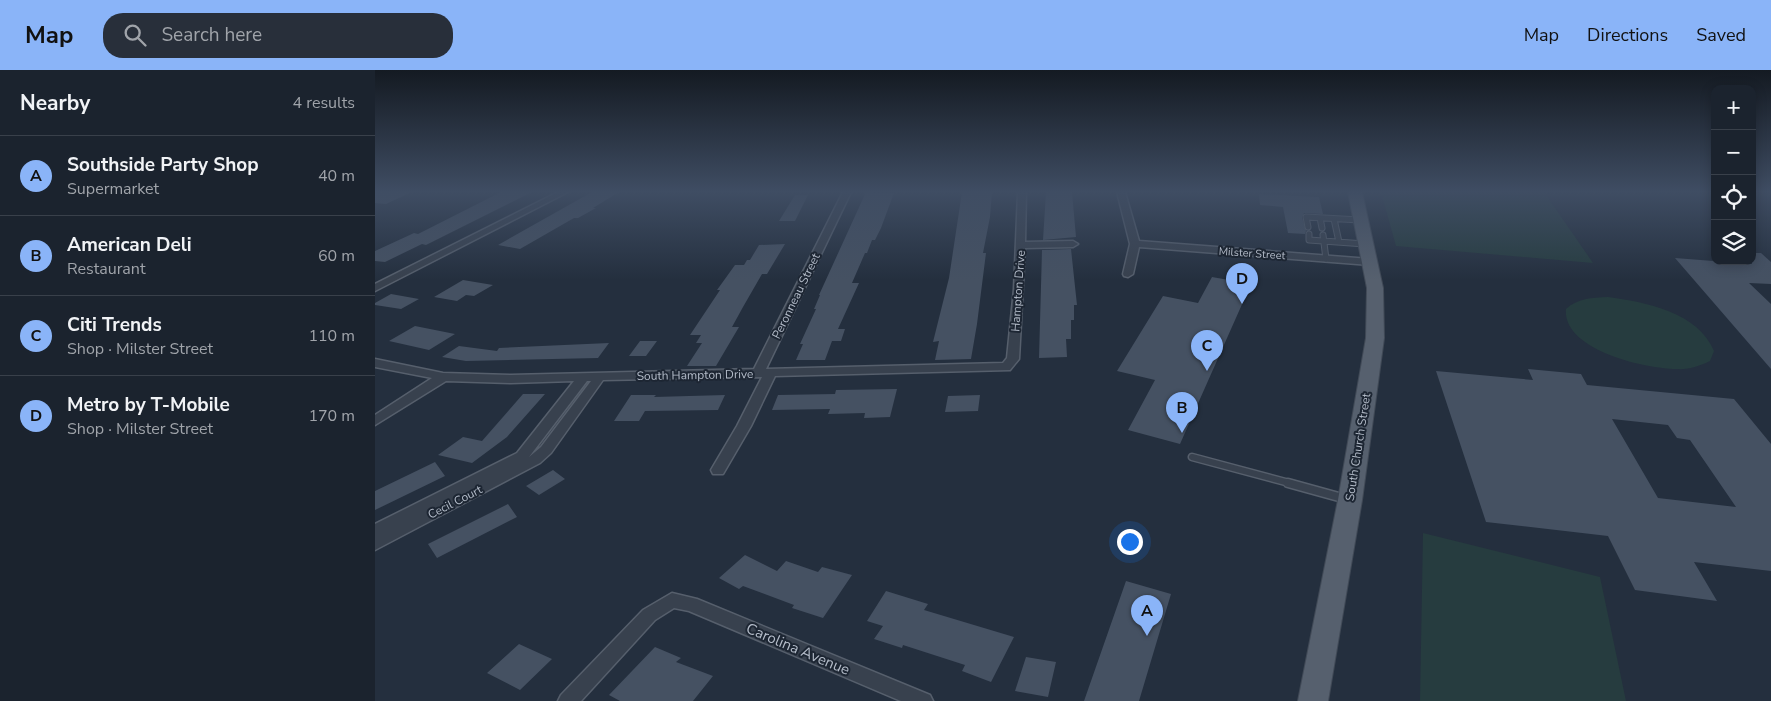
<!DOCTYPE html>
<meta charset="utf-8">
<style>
:root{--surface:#1b232e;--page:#282f3a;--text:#f1f3f6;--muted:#a0a4aa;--line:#39404a;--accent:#8ab4f8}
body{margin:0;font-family:"Nunito Sans",sans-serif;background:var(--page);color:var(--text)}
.controls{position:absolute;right:15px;top:15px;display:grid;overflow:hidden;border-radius:10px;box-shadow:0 2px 12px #0003}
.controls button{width:45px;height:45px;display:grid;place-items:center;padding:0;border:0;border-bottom:1px solid var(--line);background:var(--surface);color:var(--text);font:25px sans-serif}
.you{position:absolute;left:754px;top:471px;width:18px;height:18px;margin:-12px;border:4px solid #fff;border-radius:50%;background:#1a73e8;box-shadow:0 0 0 8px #1a73e833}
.badge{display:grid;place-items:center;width:32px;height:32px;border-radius:50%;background:var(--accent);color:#111;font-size:16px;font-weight:700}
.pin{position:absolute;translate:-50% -41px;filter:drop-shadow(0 1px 2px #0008)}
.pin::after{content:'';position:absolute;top:26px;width:18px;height:15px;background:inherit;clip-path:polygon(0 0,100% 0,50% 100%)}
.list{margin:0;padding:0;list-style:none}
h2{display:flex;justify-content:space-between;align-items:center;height:65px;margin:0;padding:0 20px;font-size:21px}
h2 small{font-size:16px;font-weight:400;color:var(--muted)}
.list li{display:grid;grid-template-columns:32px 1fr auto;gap:15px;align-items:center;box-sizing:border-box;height:80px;padding:0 20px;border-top:1px solid var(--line)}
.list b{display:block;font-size:19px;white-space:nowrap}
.list p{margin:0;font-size:16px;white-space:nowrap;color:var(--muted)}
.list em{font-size:16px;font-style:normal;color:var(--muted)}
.icon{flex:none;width:28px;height:28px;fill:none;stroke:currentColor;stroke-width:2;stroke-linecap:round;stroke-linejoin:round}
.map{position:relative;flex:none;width:1396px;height:631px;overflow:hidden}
header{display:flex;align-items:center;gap:30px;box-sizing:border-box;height:70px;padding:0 25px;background:var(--accent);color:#111}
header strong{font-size:24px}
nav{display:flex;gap:28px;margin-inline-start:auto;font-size:18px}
.search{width:350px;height:45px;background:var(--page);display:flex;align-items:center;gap:12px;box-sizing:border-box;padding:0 18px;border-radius:20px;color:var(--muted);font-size:19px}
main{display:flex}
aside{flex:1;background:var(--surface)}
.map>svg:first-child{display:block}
</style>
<header>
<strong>Map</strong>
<div class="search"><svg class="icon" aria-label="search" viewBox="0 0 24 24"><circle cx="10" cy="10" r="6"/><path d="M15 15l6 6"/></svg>Search here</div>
<nav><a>Map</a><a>Directions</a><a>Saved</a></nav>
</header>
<main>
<aside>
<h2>Nearby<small>4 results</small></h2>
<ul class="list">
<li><span class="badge">A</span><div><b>Southside Party Shop</b><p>Supermarket</p></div><em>40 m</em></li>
<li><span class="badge">B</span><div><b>American Deli</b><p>Restaurant</p></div><em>60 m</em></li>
<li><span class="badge">C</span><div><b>Citi Trends</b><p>Shop · Milster Street</p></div><em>110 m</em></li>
<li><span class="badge">D</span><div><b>Metro by T-Mobile</b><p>Shop · Milster Street</p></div><em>170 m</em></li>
</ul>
</aside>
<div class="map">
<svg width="1396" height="631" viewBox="0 0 1396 631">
<rect width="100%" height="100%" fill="#242f3e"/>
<path fill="#263c3f" d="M1006 122H1169L1218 193 1021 176Z
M1233 227C1270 232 1323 242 1339 281L1335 291C1324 296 1314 300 1301 299 1271 299 1187 280 1191 239 1203 228 1216 228 1233 227Z
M1048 463 1225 507 1251 631H1045Z"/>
<path fill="#455162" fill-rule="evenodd" d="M0 122H37L11 134 0 133Z
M126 122H157L51 175 47 174 10 192 0 191V181L39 163 43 164Z
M217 122H244L218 138H221L203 148H199L145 179 123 175Z
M491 122 519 123 506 158 500 170H497L492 183H490L477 213H484L463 259H470L466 271H457L450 290H421L428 274H425L441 239H439L445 225H444Z
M587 122H617L615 147 608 183H611L602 254 596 289 560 290 564 271 558 272 574 208Z
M671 122H697L701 167 668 170Z
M884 124 944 127 948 144 929 143 927 147 931 161 930 164 913 163 908 137 885 135Z
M420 125H433L420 151H404Z
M410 174 392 204H387L368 237 357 257H364L341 296H312L327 273H321L326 265H315L345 220H342L360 195H369L372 190H375L384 175Z
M696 179 702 235H699V250H696V269H691L692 287 664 288 667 180Z
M1377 183H1386L1396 192V214L1374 213 1396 234V299L1300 188 1377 194Z
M837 207 876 214 805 374 753 360 780 310 742 301 788 226 823 233Z
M88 210 118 215 99 226 91 225 82 231 59 227Z
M16 224 44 229 26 239 0 235V233Z
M40 256 80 264 54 280 14 271Z
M265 271H282L271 286H254Z
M234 273 223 288 91 291 67 287 84 276 122 281 124 278Z
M1153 299 1206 304 1212 315 1359 329 1396 374V501L1319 492 1342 531 1260 520 1233 466 1111 452 1061 301 1158 310ZM1237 349 1293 355 1302 368 1315 370 1361 437 1283 428Z
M522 319 515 347 489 348 490 343 453 344 455 339 397 340 403 325 460 324 461 320Z
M148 324H170L132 367 97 393 63 385 88 367 107 371Z
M256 325H281L279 327 350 325 343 340 270 341 264 351H239Z
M605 325 603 341 570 342 573 326Z
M60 392 70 406 0 440V421Z
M178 400 190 409 164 425 151 416Z
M133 434 142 447 62 488 53 474Z
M370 485 402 501 411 491 443 502 447 497 477 505 448 548 417 538 419 535 368 516 364 519 344 508Z
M751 511 796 524 764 631H709Z
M511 521 553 534 549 540 639 567 616 612 587 601 590 595 528 575 527 578 499 569 508 556 492 551Z
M144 574 177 589 145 620 112 603Z
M280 577 306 588 301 592 338 606 318 631H245L234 625Z
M651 587 681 592 673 627 640 621Z"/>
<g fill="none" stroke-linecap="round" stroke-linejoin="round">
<defs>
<path id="lane-far2" d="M945 148 947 158
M959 149 964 172
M933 157 931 147 985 150
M934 164V170L990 174
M948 165 951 189"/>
<path id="lane-far1" d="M817 387 918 414"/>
<path id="lane" d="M913 413 971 429"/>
<path id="street" d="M183 122H193L0 221V214Z
M468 122H476L391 299 628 293 632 288 639 219 643 122H651L650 172 698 171 703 174 698 177 650 178 644 289 635 300 400 306 376 356 348 404H338L336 400 362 356 387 307 228 310 176 383 165 393 0 480V454L142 383 199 311 136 313 71 311 0 355V345L57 308 0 297V289L68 303 136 305 379 299ZM212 311H216L166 377 154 387Z
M742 122H750L764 171 995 189 1000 192 995 195 764 177 758 204 753 207 749 206 748 204 755 174Z
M297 523 322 529 555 625 558 631H526L314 541 299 538 280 550 206 631H183L186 625 268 540Z"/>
<path id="primary" d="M973 122H987L1008 218 1009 268 987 430 953 631H923L963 430 991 268 992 218Z"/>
</defs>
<use href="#lane-far2" stroke="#565f6c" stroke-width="7"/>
<use href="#lane-far1" stroke="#565f6c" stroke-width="9"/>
<use href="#lane" stroke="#565f6c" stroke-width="11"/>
<use href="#street" stroke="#565f6c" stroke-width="3"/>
<use href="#primary" stroke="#414a57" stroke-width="2"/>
<use href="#lane-far2" stroke="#38414e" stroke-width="5"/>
<use href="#lane-far1" stroke="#38414e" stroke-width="6"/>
<use href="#lane" stroke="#38414e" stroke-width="8"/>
<use href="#street" fill="#38414e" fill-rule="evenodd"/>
<use href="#primary" fill="#56606e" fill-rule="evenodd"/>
</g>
<linearGradient id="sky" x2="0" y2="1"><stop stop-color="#141a22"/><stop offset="0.58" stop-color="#3f4d63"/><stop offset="1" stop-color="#3f4d63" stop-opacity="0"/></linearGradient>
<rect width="1396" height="210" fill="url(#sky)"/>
<g text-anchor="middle" stroke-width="4" stroke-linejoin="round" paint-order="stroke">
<g font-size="11" fill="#b4bcc9" stroke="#1d2633">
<text transform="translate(877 183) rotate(4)" y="4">Milster Street</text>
</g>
<g font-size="12" fill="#b4bcc9" stroke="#1d2633">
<text transform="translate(643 221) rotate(-86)" y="4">Hampton Drive</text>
<text transform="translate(421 226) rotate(-64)" y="4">Peronneau Street</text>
<text transform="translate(320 305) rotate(-1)" y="4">South Hampton Drive</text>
<text transform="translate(983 377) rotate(-81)" y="4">South Church Street</text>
<text transform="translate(80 432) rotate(-27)" y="4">Cecil Court</text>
</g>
<g font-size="15" fill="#b4bcc9" stroke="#1d2633">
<text transform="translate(423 579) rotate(23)" y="5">Carolina Avenue</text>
</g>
</g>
</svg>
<div class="controls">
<button>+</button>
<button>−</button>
<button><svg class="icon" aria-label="locate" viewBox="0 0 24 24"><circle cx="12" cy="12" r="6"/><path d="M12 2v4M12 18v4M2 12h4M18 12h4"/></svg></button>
<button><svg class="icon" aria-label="layers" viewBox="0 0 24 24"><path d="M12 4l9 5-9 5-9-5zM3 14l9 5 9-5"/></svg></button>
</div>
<div class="you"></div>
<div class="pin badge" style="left:772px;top:566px">A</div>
<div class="pin badge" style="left:807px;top:363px">B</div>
<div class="pin badge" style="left:832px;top:301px">C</div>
<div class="pin badge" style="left:867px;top:234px">D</div>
</div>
</main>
